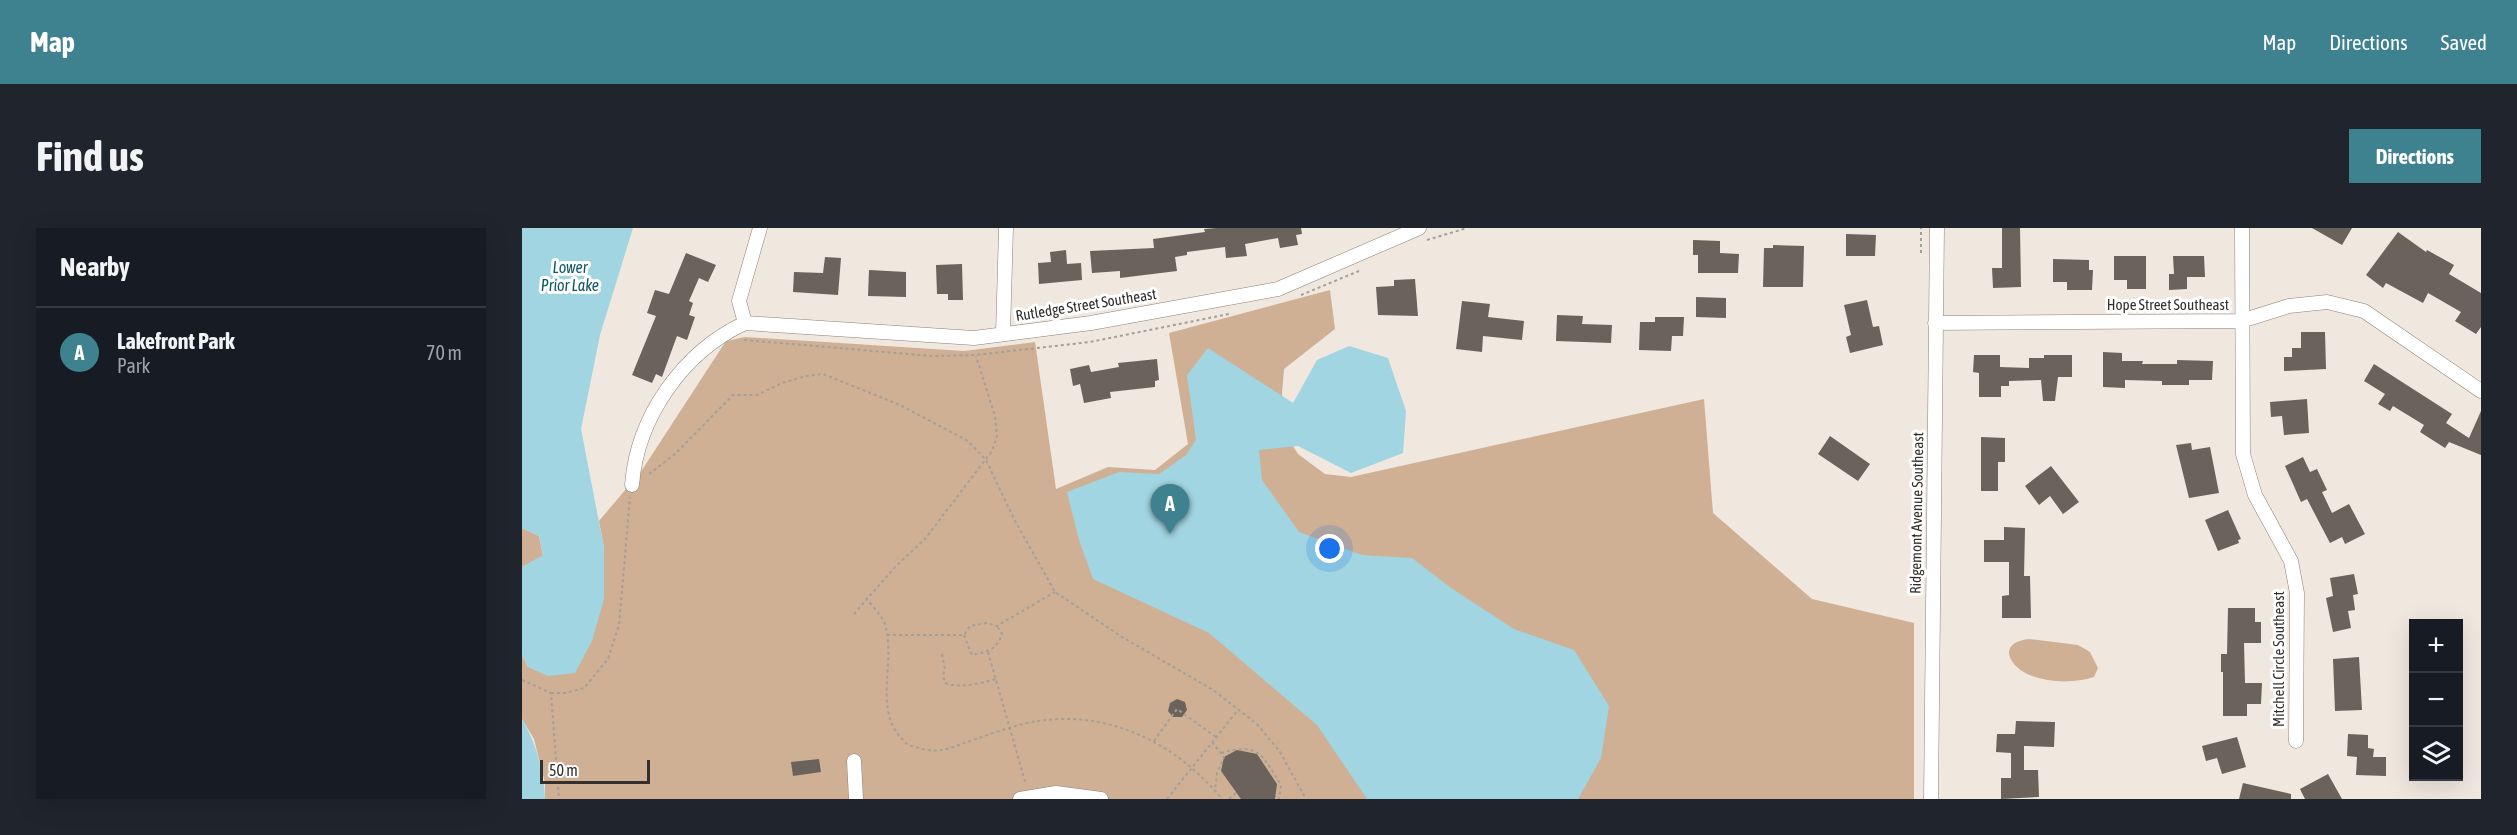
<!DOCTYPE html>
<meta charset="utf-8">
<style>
:root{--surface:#171b24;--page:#20242c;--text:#f1f3f6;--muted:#9ea1a6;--line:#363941;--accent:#3e8290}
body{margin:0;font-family:"Asap Condensed",sans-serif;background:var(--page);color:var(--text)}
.controls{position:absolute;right:18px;bottom:18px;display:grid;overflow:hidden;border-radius:0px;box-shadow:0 6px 24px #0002}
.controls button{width:54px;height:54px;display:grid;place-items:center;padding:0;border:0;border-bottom:2px solid var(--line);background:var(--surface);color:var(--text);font:30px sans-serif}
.scale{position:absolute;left:18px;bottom:15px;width:110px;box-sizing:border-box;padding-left:6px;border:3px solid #322f2c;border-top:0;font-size:16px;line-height:21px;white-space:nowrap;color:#322f2c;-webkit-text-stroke:4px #fff;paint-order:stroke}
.you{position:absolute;left:808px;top:321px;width:21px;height:21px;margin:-15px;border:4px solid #fff;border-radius:50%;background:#1a73e8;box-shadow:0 0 0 9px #1a73e833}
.badge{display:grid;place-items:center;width:39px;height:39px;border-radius:50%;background:var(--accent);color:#fff;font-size:20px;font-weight:700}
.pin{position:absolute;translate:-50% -50px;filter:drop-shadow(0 2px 3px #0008)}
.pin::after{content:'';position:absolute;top:32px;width:21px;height:18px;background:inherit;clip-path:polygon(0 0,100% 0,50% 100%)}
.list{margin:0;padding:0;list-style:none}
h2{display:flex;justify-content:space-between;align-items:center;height:78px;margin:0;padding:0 24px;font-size:26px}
h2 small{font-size:20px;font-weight:400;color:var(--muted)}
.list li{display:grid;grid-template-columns:39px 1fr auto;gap:18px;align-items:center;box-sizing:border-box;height:90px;padding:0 24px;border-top:2px solid var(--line)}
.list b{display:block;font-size:22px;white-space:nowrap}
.list p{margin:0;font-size:20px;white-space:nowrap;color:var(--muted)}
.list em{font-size:20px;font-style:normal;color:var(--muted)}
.icon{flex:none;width:33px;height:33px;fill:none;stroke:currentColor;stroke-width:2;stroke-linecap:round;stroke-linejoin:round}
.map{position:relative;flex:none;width:1959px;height:571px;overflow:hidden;border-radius:0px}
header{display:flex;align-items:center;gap:36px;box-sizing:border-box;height:84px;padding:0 30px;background:var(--accent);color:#fff}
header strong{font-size:28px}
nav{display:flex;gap:33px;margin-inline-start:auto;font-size:21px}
.intro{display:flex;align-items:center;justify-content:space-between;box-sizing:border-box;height:144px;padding:0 36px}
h1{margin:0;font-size:42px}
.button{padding:15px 27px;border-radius:0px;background:var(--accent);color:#fff;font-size:21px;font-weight:700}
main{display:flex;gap:36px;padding:0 36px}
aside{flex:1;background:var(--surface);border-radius:0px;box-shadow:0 6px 24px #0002}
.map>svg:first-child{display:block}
</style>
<header>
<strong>Map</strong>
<nav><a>Map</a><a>Directions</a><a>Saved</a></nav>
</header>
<div class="intro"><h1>Find us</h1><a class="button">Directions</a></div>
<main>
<aside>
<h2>Nearby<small></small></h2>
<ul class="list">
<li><span class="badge">A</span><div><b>Lakefront Park</b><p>Park</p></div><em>70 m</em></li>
</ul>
</aside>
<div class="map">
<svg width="1959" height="571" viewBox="0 0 1959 571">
<rect width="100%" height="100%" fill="#f0e7df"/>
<path fill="#cfb094" d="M808 62 813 101 762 141 760 165 763 206 776 226 803 246 829 249 1182 171 1191 285 1290 371 1392 395V571H23V555L12 511 0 491V427L6 439 82 320 77 293 120 242 204 113 223 109 442 123 513 114 534 261 586 239 633 242 666 216 647 105Z
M0 300 17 308 21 328 0 339Z
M1507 411 1556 417 1568 424 1576 440 1572 449C1553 455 1529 455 1510 448 1488 440 1473 415 1507 411Z"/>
<path fill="#a1d5e1" d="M0 0H111L78 107 59 201 82 320V371L70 413 53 445 26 448 6 439 0 427V339L21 327 17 308 0 300Z
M827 118 866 130 884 183 881 225 829 245 776 218 737 222 740 252 777 304 840 327 890 330 929 360 992 401 1052 422 1087 478 1079 530 1056 571H845L795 497 687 405 571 351 557 312 545 264 597 244 637 246 664 227 674 212 665 147 686 120 771 175 795 132Z
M0 491C14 515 22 542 23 571H0Z"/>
<path fill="#6a625b" d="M694 0H779L780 6 774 7 776 17 758 20 756 10 723 16 725 28 704 30 703 19 665 24V27L653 29 655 43 598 50V43L570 45 568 23 632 20 631 11 683 4 682 1Z
M1480 0H1498L1499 59 1471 60 1470 40H1480Z
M1790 0H1830L1820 17Z
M1876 4 1904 24 1905 22 1932 37 1927 46 1959 65V99L1954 106 1933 93 1939 84 1906 65 1901 75 1864 55 1861 60 1844 47Z
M1324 6 1354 7 1353 28H1324Z
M1171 12 1198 13V25L1217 26 1216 45H1176V27H1171Z
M1251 17 1282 18 1281 59H1241L1242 20H1251Z
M544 22 545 36 559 35 560 52 517 56 516 35 529 34 528 24Z
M164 25 194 37 186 54 177 50 167 73 171 75 167 87 173 89 165 112 155 108 140 149 134 146 130 155 110 147 134 88 125 85 133 62 147 66Z
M1592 28H1624V61H1605V52H1592Z
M1651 28H1682L1683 49H1665V61L1647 62V46H1652Z
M303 29 319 30 316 67 271 64 272 44 301 45Z
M1531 31 1567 32V42H1571L1570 62H1545V54H1531Z
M440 36 441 72H426V66H415L414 37Z
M347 42 384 44V69L346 68Z
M893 51 896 88 856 87 854 59 872 58V52Z
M1174 69 1204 70V90L1174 89Z
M1345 72 1351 99 1357 98 1361 117 1328 125 1324 109 1329 107 1322 77Z
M940 73 968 76 966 89 1002 93 1000 112 961 108 960 124 934 121Z
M1035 87 1061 88 1060 96 1090 97 1089 115 1034 113Z
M1133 89H1162L1161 108H1150L1149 123 1117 122 1118 94H1133Z
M1779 104H1803L1804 141 1762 143V129H1770V120H1779Z
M1581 124 1600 125V133H1621L1620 136H1655V132L1691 133 1690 152H1667V157H1640V153L1603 152V160L1581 159Z
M1452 127H1478V139L1507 140V130H1522V127H1550V149H1536L1533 173H1521L1519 152 1487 153V158H1479V169H1457V145L1451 144Z
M635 131 637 152 633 153V159L588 164 589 170 562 175 558 156 551 158 548 141 567 137 569 144 597 139 596 135Z
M1852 136 1930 186 1924 195 1947 210 1959 183V227L1927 214 1923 220 1898 204 1902 197 1871 178 1868 183 1856 176 1863 166 1842 153Z
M1785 171 1787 205 1762 207 1760 188 1749 189 1748 174Z
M1308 208 1348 236 1336 253 1296 226Z
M1459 209 1483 210V234H1476V263H1459Z
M1669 215 1670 222 1688 219 1697 265 1667 270 1654 217Z
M1781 229 1788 244 1795 241 1805 262 1800 264 1810 285 1827 276 1843 306 1823 316 1820 309 1808 315 1785 271 1779 274 1763 238Z
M1529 238 1557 274 1541 286 1528 268 1517 277 1503 258Z
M1706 282 1719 311 1716 312 1717 315 1696 323 1683 292Z
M1482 299 1503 300 1502 348H1508L1509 390H1480V368L1487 367V334H1462V312H1482Z
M1832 346 1836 366 1831 367 1833 382 1826 383 1829 400 1811 404 1804 370 1811 368 1808 350Z
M1706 380H1733V394H1739V415H1722L1723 455H1740L1739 476H1725V488H1701V444H1699V426H1705Z
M1837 429 1840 482 1813 483 1811 431Z
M655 471 663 474 665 482 660 489H651L646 483 648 475Z
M1494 493 1533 494 1532 519 1502 518V542H1516L1517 569 1479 571V550H1489V525L1474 524 1475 506H1493Z
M1826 506 1846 507V520L1852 521 1851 529H1864V548L1834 547 1835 529 1825 528Z
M1715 509 1724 539 1700 546 1695 530 1684 533 1680 518Z
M715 522 735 526 755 556 753 571H719L699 543 702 529Z
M297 531 299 544 271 548 269 534Z
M1806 546 1820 571H1783L1778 561Z
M1721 555 1769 566V571H1717Z"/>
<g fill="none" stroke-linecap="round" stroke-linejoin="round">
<defs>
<path id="minor" d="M1720 0 1721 226 1733 267 1769 333 1775 365 1774 513
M223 95 452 110 569 95 756 61 897 0
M223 95 217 73 238 0
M1413 95 1719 93 1767 78 1805 74 1842 83 1959 163
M481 106 484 0
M110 257C115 189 161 124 223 95
M332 533 334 571
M498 571 534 565 579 571
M1409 571 1415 0"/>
</defs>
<use href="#minor" stroke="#8a827a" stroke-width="15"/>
<path stroke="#a69f99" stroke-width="2" stroke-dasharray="3 3" stroke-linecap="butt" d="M905 12 945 0
M1399 25V0
M779 67 837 43
M222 112 411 128 454 127 568 114 707 86
M127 246 153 226 211 167H235L260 155 284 148 301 146 378 177 446 213 464 232 492 291 533 364 600 409 691 462 735 496 758 524 784 571
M344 370C351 379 362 389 364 400 373 437 351 484 382 513 385 517 389 518 394 519 419 528 431 518 454 511 474 504 496 496 516 493 588 482 655 516 700 571
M332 386 373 339 403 311 470 223 475 208 473 188 454 128
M365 407H442L448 398 464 395 475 398 533 364
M442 407 450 427C465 424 475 422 480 406L475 398
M466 424 504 557
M420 426 423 441 421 447 423 455C439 461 458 455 474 451
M0 452 29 465 37 571
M29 465H43L62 460 86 431 97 397 108 269
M632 513 655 481 694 509
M690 514 702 529 695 545 693 562
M699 525C737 514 740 527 759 557L757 571
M645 571 716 482
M707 571 715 564"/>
<use href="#minor" stroke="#fff" stroke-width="14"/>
</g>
<g text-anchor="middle" stroke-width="6" stroke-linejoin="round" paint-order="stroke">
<g font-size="15" fill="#322f2c" stroke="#fff">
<text transform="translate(564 77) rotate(-9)" y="5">Rutledge Street Southeast</text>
<text x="1646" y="82">Hope Street Southeast</text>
<text transform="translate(1395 285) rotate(-89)" y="5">Ridgemont Avenue Southeast</text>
<text transform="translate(1757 431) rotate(-90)" y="5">Mitchell Circle Southeast</text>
</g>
<g font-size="16" font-style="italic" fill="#0d5663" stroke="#fff">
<text x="48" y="45">Lower<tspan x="48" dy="18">Prior Lake</tspan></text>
</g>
</g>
</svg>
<div class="controls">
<button>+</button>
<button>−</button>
<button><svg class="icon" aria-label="layers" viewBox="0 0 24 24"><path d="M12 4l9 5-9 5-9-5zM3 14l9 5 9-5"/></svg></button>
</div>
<div class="scale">50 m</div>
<div class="you"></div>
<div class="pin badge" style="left:648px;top:306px">A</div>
</div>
</main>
